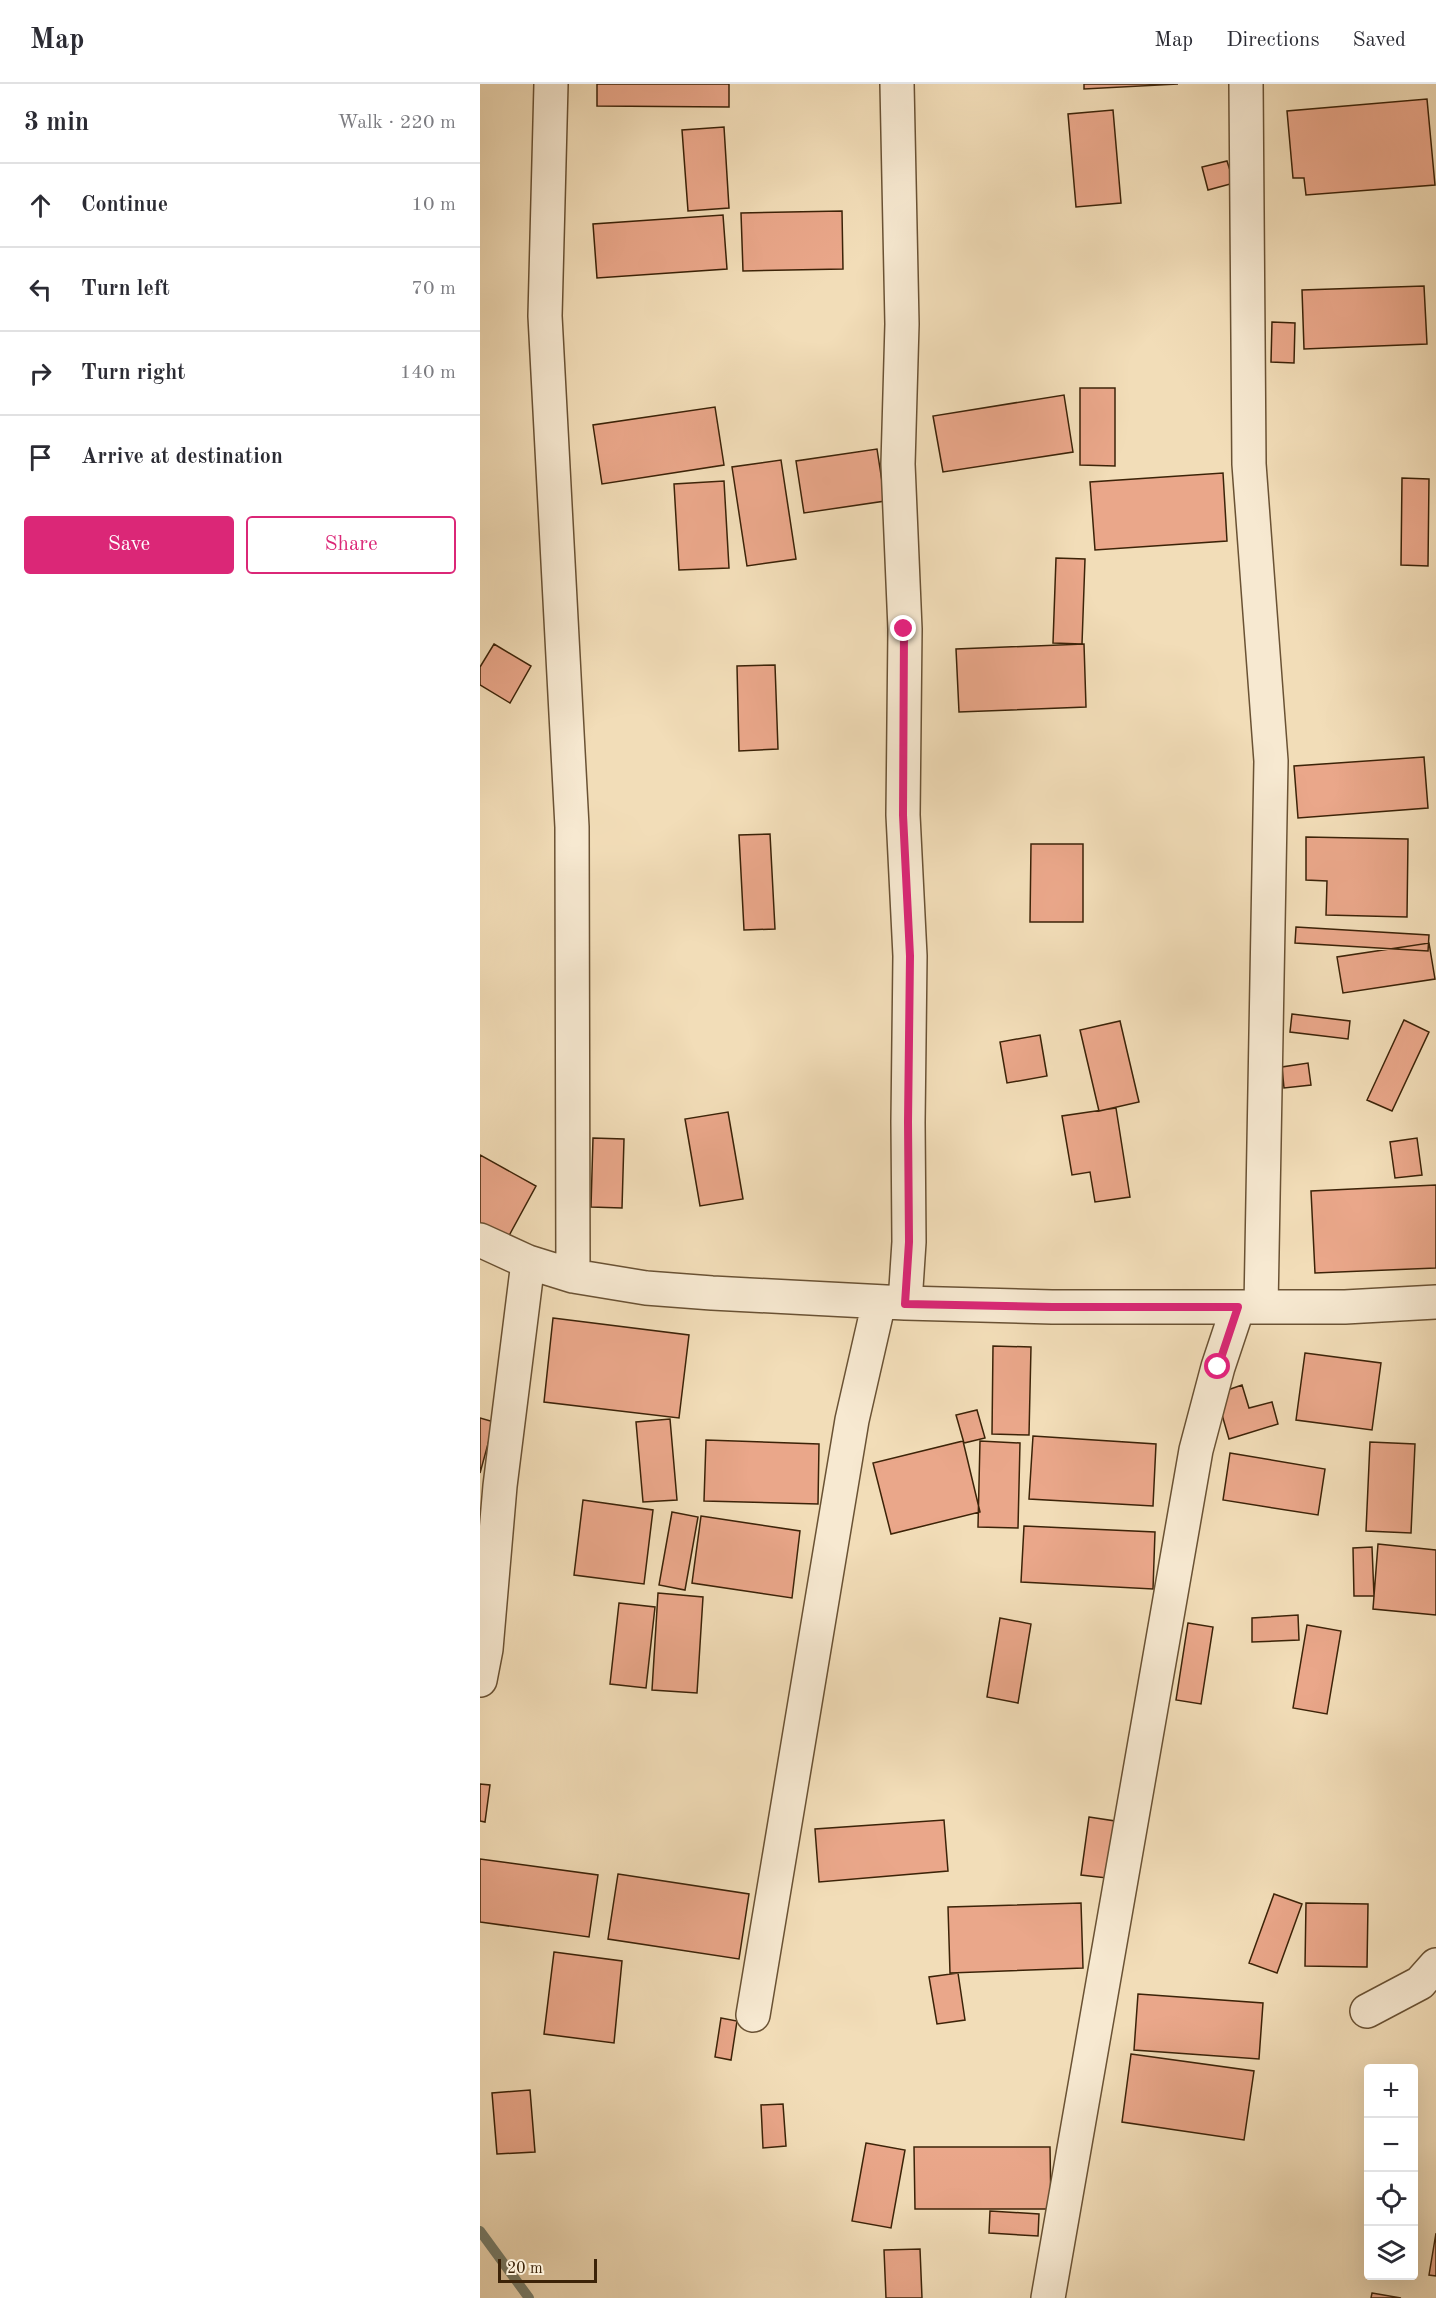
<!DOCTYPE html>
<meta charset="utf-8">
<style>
:root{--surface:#fff;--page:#f7f7f7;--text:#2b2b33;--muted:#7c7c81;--line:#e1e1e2;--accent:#db2777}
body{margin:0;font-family:"Old Standard TT",serif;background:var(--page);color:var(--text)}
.controls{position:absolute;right:18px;bottom:18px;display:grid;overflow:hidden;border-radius:6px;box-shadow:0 6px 24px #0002}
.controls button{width:54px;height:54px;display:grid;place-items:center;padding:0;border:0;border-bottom:2px solid var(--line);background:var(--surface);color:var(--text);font:30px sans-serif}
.scale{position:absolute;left:18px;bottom:15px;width:99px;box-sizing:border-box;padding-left:6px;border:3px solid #3c2308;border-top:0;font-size:16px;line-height:21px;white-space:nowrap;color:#3c2308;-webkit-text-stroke:4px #f7e9d1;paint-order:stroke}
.stop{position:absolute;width:18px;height:18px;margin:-14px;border:4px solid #db2777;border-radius:50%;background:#fff}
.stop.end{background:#db2777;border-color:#fff;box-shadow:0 2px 6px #0008}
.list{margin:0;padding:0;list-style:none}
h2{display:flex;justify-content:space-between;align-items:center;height:78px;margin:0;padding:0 24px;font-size:26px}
h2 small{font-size:20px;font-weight:400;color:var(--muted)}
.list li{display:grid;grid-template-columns:39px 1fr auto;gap:18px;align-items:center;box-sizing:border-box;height:84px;padding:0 24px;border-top:2px solid var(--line)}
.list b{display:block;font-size:22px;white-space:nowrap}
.list em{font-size:20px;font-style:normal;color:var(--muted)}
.actions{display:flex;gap:12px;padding:18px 24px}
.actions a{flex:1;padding:14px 0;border:2px solid var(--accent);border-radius:6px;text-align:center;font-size:21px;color:var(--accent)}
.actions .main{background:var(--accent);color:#fff}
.icon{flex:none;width:33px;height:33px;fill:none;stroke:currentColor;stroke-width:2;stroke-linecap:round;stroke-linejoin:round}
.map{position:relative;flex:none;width:956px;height:2214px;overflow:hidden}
header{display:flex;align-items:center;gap:36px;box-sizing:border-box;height:84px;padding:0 30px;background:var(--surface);border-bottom:2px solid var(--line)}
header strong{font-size:28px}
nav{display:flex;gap:33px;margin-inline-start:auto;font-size:21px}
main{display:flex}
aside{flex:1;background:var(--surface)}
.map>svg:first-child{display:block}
</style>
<header>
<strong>Map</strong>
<nav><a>Map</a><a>Directions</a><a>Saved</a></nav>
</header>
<main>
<aside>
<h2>3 min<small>Walk · 220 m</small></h2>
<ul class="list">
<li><svg class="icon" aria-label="ahead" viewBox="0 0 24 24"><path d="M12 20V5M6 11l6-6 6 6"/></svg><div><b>Continue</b></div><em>10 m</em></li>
<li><svg class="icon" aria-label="left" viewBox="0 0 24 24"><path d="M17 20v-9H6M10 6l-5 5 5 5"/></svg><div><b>Turn left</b></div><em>70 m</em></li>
<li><svg class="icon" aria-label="right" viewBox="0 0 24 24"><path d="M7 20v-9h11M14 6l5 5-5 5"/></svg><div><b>Turn right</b></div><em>140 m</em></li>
<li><svg class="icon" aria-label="arrive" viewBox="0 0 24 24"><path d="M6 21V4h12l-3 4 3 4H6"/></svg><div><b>Arrive at destination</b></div></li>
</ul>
<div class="actions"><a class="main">Save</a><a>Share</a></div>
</aside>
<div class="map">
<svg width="956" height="2214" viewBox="0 0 956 2214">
<rect width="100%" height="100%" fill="#f2ddb8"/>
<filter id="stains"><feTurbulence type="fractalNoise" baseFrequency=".00333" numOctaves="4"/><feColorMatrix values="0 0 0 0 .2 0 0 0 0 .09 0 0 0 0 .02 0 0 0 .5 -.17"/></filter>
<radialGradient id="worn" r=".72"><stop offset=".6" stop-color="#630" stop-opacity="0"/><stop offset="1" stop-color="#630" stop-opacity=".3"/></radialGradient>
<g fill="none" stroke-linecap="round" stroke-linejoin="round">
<path stroke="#757e6d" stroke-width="10" d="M0 2147 49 2214"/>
</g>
<path fill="#eaa78a" stroke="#3c2308" stroke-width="1.5" d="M117 0H249V23L117 22Z
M604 0H698L604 5Z
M947 15 955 101 826 111 824 94H813L807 27Z
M633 26 641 119 596 123 588 30Z
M244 43 249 124 208 127 202 46Z
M747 77 754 99 728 106 722 83Z
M362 127 363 185 263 187 261 129Z
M243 131 247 185 117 194 113 140Z
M944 202 947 260 824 265 822 206Z
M792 238 815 239 814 279 791 278Z
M600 304H635V382L600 381Z
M584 311 593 368 463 388 453 332Z
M235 323 244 381 122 400 113 341Z
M397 365 405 417 324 429 316 377Z
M301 376 316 475 267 482 252 383Z
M743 389 747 457 615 466 610 398Z
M922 394 949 395 948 482 921 481Z
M244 397 249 484 199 486 194 400Z
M576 474 605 475 602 560 573 559Z
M14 560 51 582 30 619 0 601V583Z
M604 560 606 623 479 628 476 565Z
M295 581 298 665 259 667 257 582Z
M944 673 948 724 818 734 814 682Z
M290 750 295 845 264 846 259 751Z
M826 753 928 755 927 833 846 831 847 797 826 796Z
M551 760H603V838H550Z
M816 843 949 851 948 867 815 859Z
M949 859 955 895 863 909 857 873Z
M812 930 870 937 868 955 810 948Z
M924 936 949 948 912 1027 887 1016Z
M640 937 659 1018 619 1027 600 946Z
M560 951 567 992 527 999 520 958Z
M828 979 831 1001 804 1004 802 983Z
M636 1024 650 1113 615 1118 610 1088 592 1091 582 1032Z
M248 1028 263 1115 220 1122 205 1035Z
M113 1054 144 1055 142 1124 111 1123Z
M937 1054 942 1091 915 1094 910 1058Z
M0 1071 56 1102 25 1159 0 1146Z
M956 1101V1184L835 1189 831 1107Z
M73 1234 209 1251 199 1334 64 1318Z
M513 1262 551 1263 549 1351 512 1350Z
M825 1269 901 1279 892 1346 816 1336Z
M762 1301 769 1324 792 1318 798 1340 749 1355 736 1310Z
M497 1326 505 1354 484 1359 476 1331Z
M0 1334 14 1338 0 1389Z
M190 1335 197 1416 163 1418 156 1338Z
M553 1352 676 1360 673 1422 549 1415Z
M226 1356 339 1360 338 1420 224 1417Z
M483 1357 500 1428 411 1450 393 1379Z
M500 1357 540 1359 538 1444 498 1443Z
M890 1358 935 1360 931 1449 886 1447Z
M750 1369 845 1385 838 1431 743 1416Z
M103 1416 173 1426 164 1500 94 1491Z
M192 1428 218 1433 205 1506 179 1501Z
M221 1432 320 1447 312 1514 212 1499Z
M544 1442 675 1448 673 1505 541 1498Z
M898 1460 956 1466V1531L893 1525Z
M892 1463 894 1512H874L873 1464Z
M178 1509 223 1513 217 1609 172 1606Z
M139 1519 175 1523 166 1604 130 1600Z
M818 1531 819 1556 772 1558V1534Z
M520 1534 551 1540 538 1619 507 1613Z
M708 1539 733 1543 721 1620 696 1616Z
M827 1541 861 1547 847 1630 813 1624Z
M0 1700 10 1701 5 1738 0 1737Z
M609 1733 635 1737 627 1794 601 1791Z
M464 1736 468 1787 339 1798 335 1745Z
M0 1775 118 1791 109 1853 0 1838Z
M138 1790 269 1810 259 1875 128 1855Z
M794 1810 822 1820 797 1889 769 1879Z
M601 1819 603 1884 470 1889 468 1823Z
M826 1819 888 1820 887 1883 825 1882Z
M74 1868 142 1877 134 1959 64 1950Z
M478 1889 485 1936 457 1940 449 1893Z
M658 1910 783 1919 779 1975 654 1966Z
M241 1934 257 1937 251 1976 235 1973Z
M651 1970 774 1987 764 2056 642 2038Z
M50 2006 55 2068 17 2070 12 2009Z
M303 2020 306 2062 283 2064 281 2021Z
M386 2059 425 2066 411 2144 372 2137Z
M434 2063H570L571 2125H435Z
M510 2127 559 2130 558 2152 509 2149Z
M956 2149V2192L949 2191Z
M440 2165 442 2214H406L404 2166Z
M892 2209 921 2214H891Z"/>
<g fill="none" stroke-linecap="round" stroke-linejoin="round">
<defs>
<path id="minor" d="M71 0 65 232 92 743 93 1192
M417 0 422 240 418 380 425 545 423 731 430 872 428 1038 429 1158 425 1219
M766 0 769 380 791 677 781 1223
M0 1156 48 1178 93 1192 166 1204 232 1209 425 1219 572 1223H865L956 1218
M0 1596 6 1565 20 1402 48 1178
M887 1927 940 1899 956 1881
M273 1931 372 1336 399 1218
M568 2214 716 1366 738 1283 758 1223"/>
</defs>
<use href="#minor" stroke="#6a5234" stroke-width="36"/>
<use href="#minor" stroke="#f7e9d1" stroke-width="33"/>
</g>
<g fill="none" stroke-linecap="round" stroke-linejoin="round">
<path stroke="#db2777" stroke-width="8" d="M424 545 423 731 430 872 428 1038 429 1158 425 1220 572 1223H758L738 1283"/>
</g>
<rect width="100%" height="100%" filter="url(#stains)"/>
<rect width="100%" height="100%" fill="url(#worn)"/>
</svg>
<div class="controls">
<button>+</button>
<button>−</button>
<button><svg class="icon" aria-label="locate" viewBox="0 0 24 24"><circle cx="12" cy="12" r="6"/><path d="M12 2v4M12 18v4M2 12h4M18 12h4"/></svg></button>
<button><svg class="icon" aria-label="layers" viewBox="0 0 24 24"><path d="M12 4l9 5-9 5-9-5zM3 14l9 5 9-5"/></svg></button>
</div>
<div class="scale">20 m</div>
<div class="stop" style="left:738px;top:1283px"></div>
<div class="stop end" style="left:424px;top:545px"></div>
</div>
</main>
